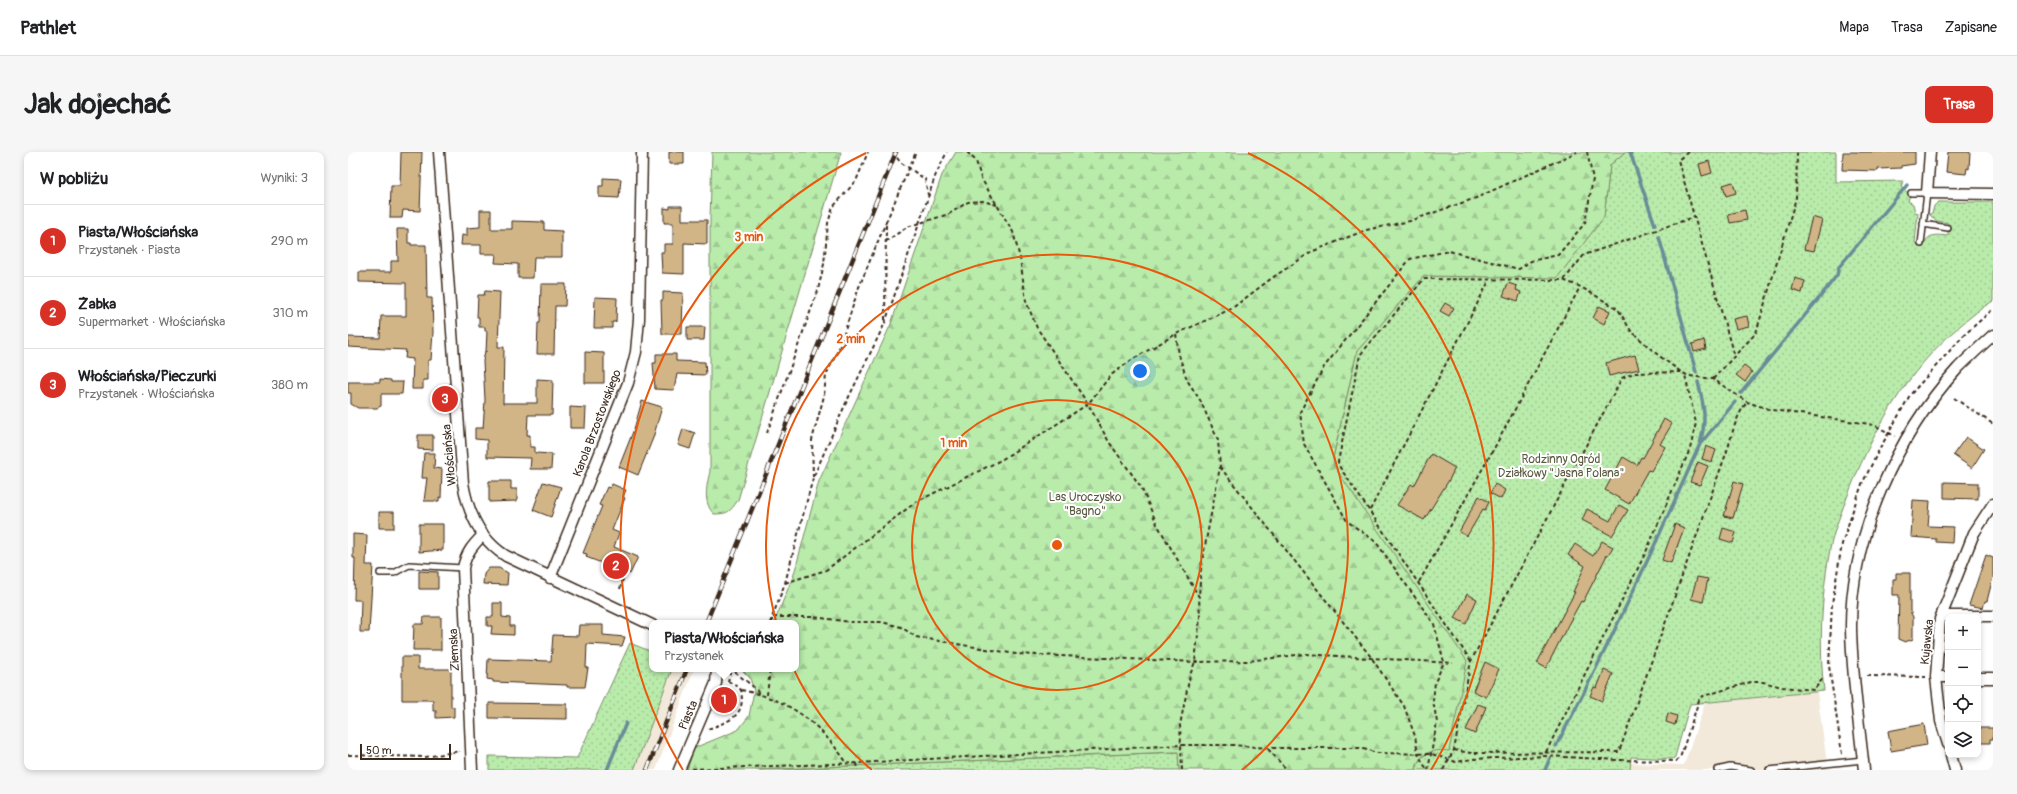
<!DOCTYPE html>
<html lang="pl">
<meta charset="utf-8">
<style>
:root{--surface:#fff;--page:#f6f6f6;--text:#202124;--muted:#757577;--line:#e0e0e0;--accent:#d93025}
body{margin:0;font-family:Pangolin,sans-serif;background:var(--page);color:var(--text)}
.controls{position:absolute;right:12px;bottom:12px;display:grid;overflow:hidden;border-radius:8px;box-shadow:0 2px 6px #0003}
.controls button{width:36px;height:36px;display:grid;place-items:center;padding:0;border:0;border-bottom:1px solid var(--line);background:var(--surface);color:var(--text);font:20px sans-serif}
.scale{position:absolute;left:12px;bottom:10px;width:91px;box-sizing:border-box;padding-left:4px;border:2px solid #3b2a1e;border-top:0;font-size:11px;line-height:14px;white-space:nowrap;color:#3b2a1e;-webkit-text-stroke:3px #fff;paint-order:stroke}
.you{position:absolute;left:792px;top:219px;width:14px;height:14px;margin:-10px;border:3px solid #fff;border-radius:50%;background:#1a73e8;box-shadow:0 0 0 6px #1a73e833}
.badge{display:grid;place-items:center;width:26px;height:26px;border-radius:50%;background:var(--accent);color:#fff;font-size:13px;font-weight:700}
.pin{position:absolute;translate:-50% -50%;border:2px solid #fff;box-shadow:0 1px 4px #0006}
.popup{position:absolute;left:301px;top:468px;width:150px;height:52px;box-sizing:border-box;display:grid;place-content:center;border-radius:8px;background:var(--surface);filter:drop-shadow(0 1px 3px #0005);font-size:13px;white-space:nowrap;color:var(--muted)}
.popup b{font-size:15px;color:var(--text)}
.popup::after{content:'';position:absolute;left:50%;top:100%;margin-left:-8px;border:8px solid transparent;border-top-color:var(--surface)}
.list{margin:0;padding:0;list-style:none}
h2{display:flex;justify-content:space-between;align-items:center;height:52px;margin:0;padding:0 16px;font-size:17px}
h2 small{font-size:13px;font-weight:400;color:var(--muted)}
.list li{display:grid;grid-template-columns:26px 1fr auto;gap:12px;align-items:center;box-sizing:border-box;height:72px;padding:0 16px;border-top:1px solid var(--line)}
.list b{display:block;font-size:15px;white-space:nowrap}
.list p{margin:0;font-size:13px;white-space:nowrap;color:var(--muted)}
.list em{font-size:13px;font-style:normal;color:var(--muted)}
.icon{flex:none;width:22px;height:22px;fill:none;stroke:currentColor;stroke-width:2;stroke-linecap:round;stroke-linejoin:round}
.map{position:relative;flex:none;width:1645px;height:618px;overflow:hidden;border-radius:8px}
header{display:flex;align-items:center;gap:24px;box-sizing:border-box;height:56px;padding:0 20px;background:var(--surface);border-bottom:1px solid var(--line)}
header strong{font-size:19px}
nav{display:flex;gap:22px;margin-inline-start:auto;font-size:14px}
.intro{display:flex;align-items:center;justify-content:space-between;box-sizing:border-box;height:96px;padding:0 24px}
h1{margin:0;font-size:28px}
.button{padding:10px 18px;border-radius:8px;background:var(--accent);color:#fff;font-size:14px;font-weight:700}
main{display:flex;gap:24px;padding:0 24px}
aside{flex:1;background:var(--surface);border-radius:8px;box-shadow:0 2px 6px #0003}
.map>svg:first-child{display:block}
</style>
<header>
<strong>Pathlet</strong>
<nav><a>Mapa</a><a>Trasa</a><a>Zapisane</a></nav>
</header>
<div class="intro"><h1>Jak dojechać</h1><a class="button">Trasa</a></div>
<main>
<aside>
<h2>W pobliżu<small>Wyniki: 3</small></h2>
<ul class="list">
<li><span class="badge">1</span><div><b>Piasta/Włościańska</b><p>Przystanek · Piasta</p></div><em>290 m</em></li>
<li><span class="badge">2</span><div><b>Żabka</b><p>Supermarket · Włościańska</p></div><em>310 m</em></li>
<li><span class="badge">3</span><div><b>Włościańska/Pieczurki</b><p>Przystanek · Włościańska</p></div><em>380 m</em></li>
</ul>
</aside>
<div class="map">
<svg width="1645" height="618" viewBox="0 0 1645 618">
<defs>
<pattern id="grass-dots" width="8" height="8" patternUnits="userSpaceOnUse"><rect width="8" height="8" fill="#b9ebab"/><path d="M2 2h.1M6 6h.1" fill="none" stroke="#a0ca93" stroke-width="1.8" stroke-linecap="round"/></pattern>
<pattern id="forest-firs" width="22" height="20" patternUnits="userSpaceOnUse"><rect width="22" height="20" fill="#b9ebab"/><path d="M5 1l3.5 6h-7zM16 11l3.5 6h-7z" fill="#a0ca93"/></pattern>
</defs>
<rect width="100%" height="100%" fill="#fff"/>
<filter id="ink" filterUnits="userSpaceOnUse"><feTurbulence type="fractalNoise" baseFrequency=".025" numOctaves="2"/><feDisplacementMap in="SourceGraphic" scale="8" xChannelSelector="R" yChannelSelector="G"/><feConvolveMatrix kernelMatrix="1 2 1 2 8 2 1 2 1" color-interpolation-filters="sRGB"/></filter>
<g filter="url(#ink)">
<path fill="#f2e9db" d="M324 517H346L308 618H286Z
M1469 540 1480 618H1282V611L1336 613 1357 551Z"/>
<path fill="url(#grass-dots)" stroke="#7a8a64" d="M1277 0H1488V30L1555 29 1553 35 1562 43 1560 49 1565 52 1567 60 1570 61 1567 91 1576 92C1581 81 1589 83 1600 84V71L1588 69 1581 62H1584L1586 54 1590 50H1645V149C1633 156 1624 164 1613 173 1558 219 1523 282 1498 348 1491 366 1484 384 1481 403 1473 446 1471 497 1476 539L1342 552 1327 605 1325 607 1283 605 1282 618H1068C1070 606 1078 600 1090 598L986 314 985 306 1009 199 1076 124 1209 125 1256 65 1262 13Z
M282 491 304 500V517H324L286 618H141V604L229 606Z
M831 600 832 618H408Z"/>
<path fill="url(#forest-firs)" stroke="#7a8a64" d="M364 0H493L390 348C382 360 380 362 366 362 354 350 359 333 362 319V68Z
M608 0H1277L1262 13 1256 65 1209 126 1076 124 1009 199 985 306 986 314 1119 509 1101 599C1086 597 1070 600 1068 618H831L830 600H826L408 618H339L346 596 390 578 401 564 406 539 402 526 393 517H448V471H426L446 422 471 329 543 172 594 23Z"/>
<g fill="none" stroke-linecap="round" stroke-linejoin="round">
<path stroke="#698c97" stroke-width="3.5" d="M1282 0 1307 73
M1311 85 1348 220
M1393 241 1472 145 1489 123 1491 115 1559 33
M1353 291 1387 250
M1208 594C1261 495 1307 394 1352 292 1359 267 1356 254 1350 230
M259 618 278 571
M1197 618 1202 606"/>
</g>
<path fill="#d2b587" stroke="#3b2a1e" d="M53 0H74L72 59 55 58 54 66H42L43 34H52Z
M321 0H336V12H321Z
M1495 0H1567V12L1553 14V16L1530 17V19L1494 18Z
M1600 0H1622L1621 17 1619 16 1618 22 1598 20Z
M1361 9 1364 21 1354 24 1351 12Z
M255 26 273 27 271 46 251 45V34H255Z
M1385 30 1388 41 1378 44 1375 33Z
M322 54H334V68H359V92L336 91V122L314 121 313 100H316V92H325V71H316V56L322 57Z
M132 58H143V77H164V69L196 70V78L214 79V105H186L185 126H170V112L147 111 148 102H133V93H113L114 83 119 84V76L132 75Z
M1397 58 1399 68 1382 71 1380 62Z
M1464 65 1474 68 1466 99 1456 97Z
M49 77H60V91H63V93H78L79 146H84L85 180 83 208H80V228H75V237H64L65 207 57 206 58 198 0 195V185L32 186 33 164H58V131L11 130V120H43V109H50Z
M1447 126 1457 129 1454 141 1444 138Z
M1160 131 1169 134 1168 138 1173 140 1170 149 1155 144Z
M193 132H218L217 154H207L206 202H189L190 171H192Z
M137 139 152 140 150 195H156L155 251H189V227L205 228 204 263H180L179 283H182V295H187V301L204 302 203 317H182L183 306 139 305V288L127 287V276H135L137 248 135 209 137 199 138 200 139 179H137V175H131V165H129L130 143H136Z
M315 140 335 141 334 182H314L313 148H315Z
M247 145 269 146 268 170H264V176H246Z
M1097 151 1106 156 1101 164 1092 159Z
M1251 154 1262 159 1256 172 1245 166Z
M1399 164 1401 174 1388 177 1385 167Z
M339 175H357L356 188H339Z
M1356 188 1358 197 1346 200 1344 192Z
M237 200 256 201V231H237Z
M308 202H328V209L357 210 358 223 329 222 326 238 307 237 305 211H308Z
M1287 203 1291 217 1261 224 1258 211Z
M1396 214 1404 220 1397 230 1388 223Z
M32 227 43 228V230H55L54 242H33V254L29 256H10L3 252V241H0V230H32Z
M294 249 314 255 305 286 290 323 271 315 286 277Z
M222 255 238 256 237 276H222Z
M1316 267 1324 272 1312 292 1317 295 1303 319 1300 318 1281 352 1257 338 1275 305 1289 313 1293 305 1295 306Z
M335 277 347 281 342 297 330 293Z
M70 283H85V298L70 297Z
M1618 285 1636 297 1624 316 1605 303Z
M1358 294 1368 298 1364 310 1354 307Z
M76 301H87L86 316 94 317 93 346 91 345V349H76L79 326H74Z
M1083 302 1107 316 1101 328 1076 368 1049 353 1063 332 1066 334Z
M1350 310 1360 314 1352 333 1342 330Z
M141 329H163V337H169V349L141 350Z
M1386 329 1395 332 1385 366 1376 364Z
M195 330 213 335 203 365 185 358Z
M1596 330 1630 331V347L1596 346Z
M264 332 278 338 275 345 277 346 264 378 271 381 266 395 290 405 282 422 238 405 239 402 235 401 254 354 251 353 259 335 262 336Z
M1147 332 1157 338 1153 347 1142 341Z
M1131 344 1141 350 1137 358 1135 357 1119 384 1111 380Z
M1565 348 1582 349 1580 374 1605 375 1604 391 1588 390V387L1563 385Z
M1271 353 1280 358 1264 384 1234 368 1239 357 1262 369Z
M31 360H46V376H31Z
M71 372H95V398L71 400Z
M1327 372 1336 376 1323 411 1314 408Z
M1375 376 1388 380 1385 391 1372 387Z
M5 382 19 383 18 413H25L21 480H12L13 448H6L7 406H5Z
M1254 389 1265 395 1260 403H1259L1235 450 1233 449 1221 471 1198 516 1189 511 1227 440H1225L1237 414 1220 403 1227 392 1245 404Z
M1638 403 1645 406V425L1639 449H1637L1635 456 1621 453Z
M141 416H151L160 421 159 433 135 432 136 422Z
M71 419 90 420V437H71Z
M1548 421H1562V459L1565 465V487L1557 490 1550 487 1551 443H1545V427H1548Z
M1349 425 1360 427 1355 450 1343 447Z
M1119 442 1129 447 1118 472 1107 466Z
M145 451H154V465L162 466V474H166V483L143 482 144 474H139V465H145Z
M76 465H93V498H65L66 472H75Z
M231 473H255V483L277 485 274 494 239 492 238 516H240L237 535H219V533L145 530V528L139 527 140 507 203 509 205 483 230 484Z
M54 505H70V517H103V555H106V565L88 566V559H85V548H54Z
M1137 510 1151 517 1138 545 1125 539Z
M1256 518 1265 522 1254 549 1242 544 1246 535 1249 536Z
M141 551 219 552V567L141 566Z
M1130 552 1138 555 1127 582 1118 578Z
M1320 561 1329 564 1327 573 1318 570Z
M1576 572 1579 593 1543 599 1540 579Z
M1630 576H1645V587H1642V591H1630Z"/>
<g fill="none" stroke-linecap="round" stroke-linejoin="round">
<defs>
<path id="service" d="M1563 41H1579L1573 92
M1575 72 1600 76
M32 421H46L61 413 115 416
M1369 618 1382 615 1403 618
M1421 618 1515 608"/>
<path id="minor" d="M91 0 115 331C120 360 132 388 158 404L304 473
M1582 0 1579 41 1645 42
M202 426 280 231 288 200 291 167 294 0
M1594 464H1645
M1588 525H1600
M1630 526H1645
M1600 592 1593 569 1588 525 1592 467 1626 381 1645 352
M1603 603 1607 618
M124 618 115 416C118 401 125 393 135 383
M331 618 368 531 369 517
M1516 618C1511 571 1504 524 1503 477 1502 385 1549 283 1610 216 1621 205 1633 194 1645 183"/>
</defs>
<use href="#service" stroke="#3b2a1e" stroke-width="8"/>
<use href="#minor" stroke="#3b2a1e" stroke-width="13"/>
<path stroke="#3b2a1e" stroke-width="2" stroke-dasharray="4 3" stroke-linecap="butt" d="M545 0 552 10 577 27 580 43
M619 0 628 9 633 26 665 80 672 106 678 149 689 176 740 252 761 290 793 335 809 372 851 445 852 465 847 510 842 523 832 573 833 593H885L920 596H1011L1030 601 1084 602 1108 610 1124 607 1198 604 1271 608 1329 609 1333 603 1352 545 1403 530H1415L1434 535 1466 538 1475 526
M1340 0 1330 8 1386 204
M537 90 559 75 601 62 620 50 635 49 649 53
M1216 128 1236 103 1346 65
M537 168 538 70 568 0
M828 182 831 203 839 228 852 248 870 288 872 315 853 415 851 444
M1365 227 1408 181 1448 46 1449 0
M1606 246 1645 272
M419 281 470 138 476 112 480 71 485 55 508 29 520 0
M872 315 1023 505 1056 554 1067 584 1070 602 1079 618
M465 325 464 288 476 244 478 223 492 194 511 135 538 70
M1022 358 1142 127
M1071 430 1149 291 1232 135
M437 431 478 418 568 350 653 308 740 252 763 223 785 207 828 182 883 157 924 126 963 100 1018 78 1062 69 1128 46 1229 0
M272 437 277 420
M422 471 437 431 465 326 497 253 537 171 588 22 599 0
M424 471V465H466L502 470H534L553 475 568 485 668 502 847 510 900 509 957 502 1105 511
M1123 509 991 314 990 310 1012 203 1076 127 1215 128 1233 135 1270 157 1283 179 1310 203 1333 220
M387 520 408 537 411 542
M1519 524 1578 525
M380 530 383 517
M393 538C443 548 470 570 499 611
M419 543 422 517
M360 577C381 569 398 565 393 538L388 533 379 529
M920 597 939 618
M1106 598 1123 601 1271 600 1380 296C1385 279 1388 264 1399 250
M1198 600 1298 400 1342 297 1348 271 1337 223
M1494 602 1481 514 1484 452 1494 392 1503 364 1514 332 1530 300 1562 243 1615 184 1645 157
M0 603 78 605 112 599
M509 611 510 618
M344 617 509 611 833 593 834 618
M1080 618 1089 570 1085 549 1087 530 1096 510 1086 472 1028 390 999 369 956 292 952 260 976 215 1062 107 1101 99 1171 117 1183 109 1210 103 1237 71 1245 27 1239 0
M1095 618 1106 598 1123 509 1274 226 1286 221 1333 220 1341 224 1365 227 1399 250 1424 258 1515 271 1526 273 1547 284"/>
<use href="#service" stroke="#fff" stroke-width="5"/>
<use href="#minor" stroke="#fff" stroke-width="10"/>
<defs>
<path id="rail" d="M358 471 548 0
M299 618 339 517"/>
</defs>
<use href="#rail" stroke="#3b2a1e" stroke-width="4.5"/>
<use href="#rail" stroke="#fff" stroke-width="3" stroke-dasharray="9" stroke-linecap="butt"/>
</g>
</g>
<g fill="none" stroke="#e8590c" stroke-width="2">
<circle cx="709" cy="393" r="145"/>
<path d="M524 618A291 291 0 1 1 894 618"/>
<path d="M335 618A436 436 0 0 1 518 1M900 1A436 436 0 0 1 1083 618"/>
</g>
<g text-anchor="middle" stroke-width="4" stroke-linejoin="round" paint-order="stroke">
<g font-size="12" fill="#3b2a1e" stroke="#fff">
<text transform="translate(249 271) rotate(-69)" y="4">Karola Brzostowskiego</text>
<text transform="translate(101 303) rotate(-95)" y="4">Włościańska</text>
<text transform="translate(1579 490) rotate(-84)" y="4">Kujawska</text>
<text transform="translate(106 498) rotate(-93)" y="4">Ziemska</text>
<text transform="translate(340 563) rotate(-67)" y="4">Piasta</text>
</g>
<g font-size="12" fill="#5a5a41" stroke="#fff">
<text x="1213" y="311">Rodzinny Ogród<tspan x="1213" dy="14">Działkowy "Jasna Polana"</tspan></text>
<text x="737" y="349">Las Uroczysko<tspan x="737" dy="14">"Bagno"</tspan></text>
</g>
</g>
<circle cx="709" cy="393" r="6" fill="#e8590c" stroke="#fff" stroke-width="2"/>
<g font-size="12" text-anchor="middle" font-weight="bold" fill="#e8590c" stroke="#fff" stroke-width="4" stroke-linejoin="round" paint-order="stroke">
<text x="401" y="89">3 min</text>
<text x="503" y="191">2 min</text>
<text x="606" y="295">1 min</text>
</g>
</svg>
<div class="controls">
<button>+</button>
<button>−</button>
<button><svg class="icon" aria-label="locate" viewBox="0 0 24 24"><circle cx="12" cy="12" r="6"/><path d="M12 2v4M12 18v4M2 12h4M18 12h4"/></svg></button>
<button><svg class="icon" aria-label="layers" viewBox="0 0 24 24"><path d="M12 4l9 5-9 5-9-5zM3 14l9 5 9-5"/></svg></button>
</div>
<div class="scale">50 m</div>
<div class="you"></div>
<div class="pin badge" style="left:376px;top:548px">1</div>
<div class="popup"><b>Piasta/Włościańska</b>Przystanek</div>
<div class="pin badge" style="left:268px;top:414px">2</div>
<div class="pin badge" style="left:97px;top:247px">3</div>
</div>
</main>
